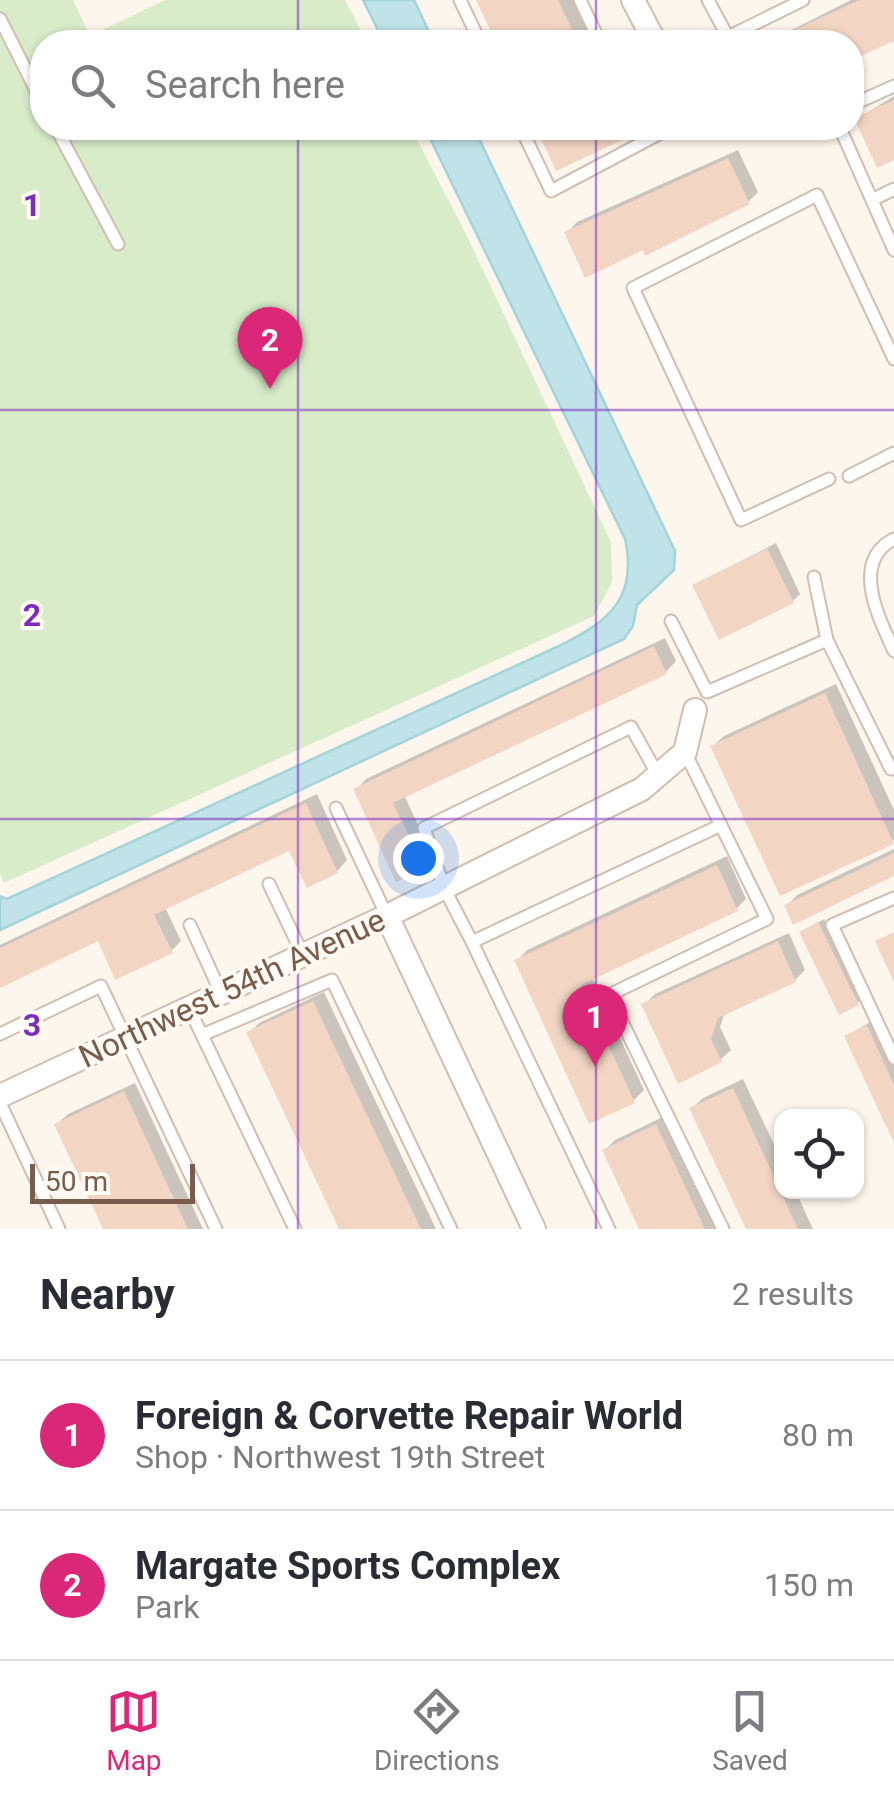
<!DOCTYPE html>
<meta charset="utf-8">
<style>
:root{--surface:#fff;--page:#f2f2f3;--text:#2b2b33;--muted:#7c7c81;--line:#e1e1e2;--accent:#db2777}
body{margin:0;font-family:Roboto,sans-serif;background:var(--page);color:var(--text)}
.controls{position:absolute;right:30px;bottom:30px;display:grid;overflow:hidden;border-radius:20px;box-shadow:0 2px 8px #0004}
.controls button{width:90px;height:90px;display:grid;place-items:center;padding:0;border:0;border-bottom:2px solid var(--line);background:var(--surface);color:var(--text);font:50px sans-serif}
.scale{position:absolute;left:30px;bottom:25px;width:165px;box-sizing:border-box;padding-left:10px;border:5px solid #7a5c4d;border-top:0;font-size:28px;line-height:35px;white-space:nowrap;color:#7a5c4d;-webkit-text-stroke:8px #fffaf3;paint-order:stroke}
.you{position:absolute;left:418px;top:858px;width:35px;height:35px;margin:-25px;border:8px solid #fff;border-radius:50%;background:#1a73e8;box-shadow:0 0 0 15px #1a73e833}
.badge{display:grid;place-items:center;width:65px;height:65px;border-radius:50%;background:var(--accent);color:#fff;font-size:32px;font-weight:700}
.pin{position:absolute;translate:-50% -82px;filter:drop-shadow(0 2px 5px #0008)}
.pin::after{content:'';position:absolute;top:52px;width:35px;height:30px;background:inherit;clip-path:polygon(0 0,100% 0,50% 100%)}
.list{margin:0;padding:0;list-style:none}
h2{display:flex;justify-content:space-between;align-items:center;height:130px;margin:0;padding:0 40px;font-size:42px}
h2 small{font-size:32px;font-weight:400;color:var(--muted)}
.list li{display:grid;grid-template-columns:65px 1fr auto;gap:30px;align-items:center;box-sizing:border-box;height:150px;padding:0 40px;border-top:2px solid var(--line)}
.list b{display:block;font-size:38px;white-space:nowrap}
.list p{margin:0;font-size:32px;white-space:nowrap;color:var(--muted)}
.list em{font-size:32px;font-style:normal;color:var(--muted)}
.icon{flex:none;width:55px;height:55px;fill:none;stroke:currentColor;stroke-width:2;stroke-linecap:round;stroke-linejoin:round}
.map{position:relative;flex:none;width:894px;height:1229px;overflow:hidden}
.search{position:absolute;background:var(--surface);box-shadow:0 2px 8px #0004;left:30px;right:30px;top:30px;height:110px;display:flex;align-items:center;gap:25px;box-sizing:border-box;padding:0 35px;border-radius:40px;color:var(--muted);font-size:38px}
.sheet{height:430px;background:var(--surface)}
nav{display:flex;justify-content:space-around;align-items:center;box-sizing:border-box;height:140px;border-top:2px solid var(--line);background:var(--surface);font-size:28px;color:var(--muted)}
nav a{display:grid;justify-items:center;gap:5px}
nav .on{color:var(--accent)}
.map>svg:first-child{display:block}
</style>
<div class="map">
<svg width="894" height="1229" viewBox="0 0 894 1229">
<rect width="100%" height="100%" fill="#fdf6ec"/>
<path fill="#d8ecc9" d="M0 0H73L90 36 165 0H345L367 42H42V128H411L467 236 611 542 612 582 594 616 4 883 0 874Z"/>
<path fill="#bfe3e8" stroke="#a5d3da" stroke-width="2.5" d="M363 0H414L434 42H384Z
M425 128H474L675 551 674 570 637 605 633 626 624 639 0 930V896L7 899 561 645C609 621 638 598 625 539Z"/>
<path fill="#0003" d="M479 0H573L593 42H499Z
M851 0H894V38L852 58V42H768Z
M894 96V157L857 119Z
M539 128H632L623 137 558 168Z
M738 150 758 192 748 202 644 247 567 233 577 222Z
M776 543 800 594 793 601 695 585Z
M665 638 676 661 666 672 404 795 433 857 423 867 356 790 366 779Z
M836 684 894 810V840L781 893 713 746 724 736Z
M317 794 347 860 337 871 290 848 165 907 181 941 171 951 99 938 0 985V945Z
M894 849V874L787 906 797 895Z
M727 856 746 899 736 909 592 977 644 1090 633 1101 517 961 527 950Z
M824 919 862 998 857 1003 802 932Z
M789 933 805 970 795 980 725 1012 720 1027 731 1050 720 1060 644 1005 655 994Z
M324 992 436 1229H342L249 1033 259 1023Z
M875 1019 894 1062V1137L847 1036Z
M743 1079 782 1161V1192H796L813 1229H748L692 1108 703 1098Z
M135 1083 203 1229H106L57 1124 68 1114Z
M667 1115 720 1229H642L605 1150 615 1140Z"/>
<path fill="#f3d5c3" d="M476 0H558L578 42H496Z
M859 0H894V41L852 60V42H768Z
M894 100V160L877 168 854 118Z
M536 128H619L624 139 556 171Z
M728 158 750 204 645 256 643 250 585 278 564 232Z
M767 548 794 603 719 640 692 585Z
M654 646 667 674 393 803 425 869 396 882 353 789Z
M825 693 894 844 780 896 710 746Z
M306 803 338 873 307 888 289 851 154 915 173 953 115 980 98 941 0 988V948Z
M894 853V876L793 925 784 905Z
M717 865 738 911 581 985 635 1103 589 1124 514 960Z
M818 922 859 1005 839 1015 799 932Z
M894 932V982L875 941Z
M778 941 796 982 718 1018 711 1039 722 1062 678 1084 641 1004Z
M313 1001 421 1229H339L246 1032Z
M867 1025 894 1085V1143L844 1036Z
M733 1088 798 1229H746L689 1108Z
M124 1091 188 1229H103L54 1124Z
M656 1124 705 1229H639L602 1150Z"/>
<g fill="none" stroke-linecap="round" stroke-linejoin="round">
<defs>
<path id="service" d="M460 0 480 42
M580 0 600 42
M708 0 728 37 803 0
M0 19 42 102
M852 105 894 86
M56 128 118 244
M521 128 551 191 670 128
M840 128 894 250
M872 200 894 189
M849 476 894 453
M829 479 741 520 633 288 817 195 894 359
M894 539C849 562 880 620 894 651
M671 621 707 692 827 640 814 577
M827 640 891 769
M685 752 767 919 609 995 723 1229
M336 808 387 916
M269 884 303 955
M894 898 832 925 894 1058
M190 925 221 993
M472 942 444 888 424 828 631 727 658 775
M189 1008 295 1229
M0 1034 101 986 216 1229
M202 1035 332 980 451 1229
M0 1103 59 1229
M609 1229 472 942 721 825"/>
<path id="minor" d="M633 0 655 42
M387 916 534 1229
M0 1096 387 916 642 789 685 752 695 710"/>
</defs>
<use href="#service" stroke="#d1beb0" stroke-width="15"/>
<use href="#minor" stroke="#d1beb0" stroke-width="26"/>
<use href="#service" stroke="#fff" stroke-width="11"/>
<use href="#minor" stroke="#fff" stroke-width="22"/>
</g>
<path fill="none" stroke="#7b2cbf" stroke-width="2.5" stroke-opacity="0.55" d="M298 0V42M596 0V42M298 128V1229M596 128V1229M0 410H894M0 819H894"/>
<g text-anchor="middle" stroke-width="8" stroke-linejoin="round" paint-order="stroke">
<g font-size="32" fill="#7a5c4d" stroke="#fffaf3">
<text transform="translate(232 988) rotate(-25)" y="11">Northwest 54th Avenue</text>
</g>
</g>
<g font-size="32" text-anchor="middle" font-weight="bold" fill="#7b2cbf" stroke="#fffaf3" stroke-width="8" stroke-linejoin="round" paint-order="stroke">
<text x="32" y="216">1</text>
<text x="32" y="626">2</text>
<text x="32" y="1036">3</text>
</g>
</svg>
<div class="controls">
<button><svg class="icon" aria-label="locate" viewBox="0 0 24 24"><circle cx="12" cy="12" r="6"/><path d="M12 2v4M12 18v4M2 12h4M18 12h4"/></svg></button>
</div>
<div class="scale">50 m</div>
<div class="you"></div>
<div class="pin badge" style="left:595px;top:1066px">1</div>
<div class="pin badge" style="left:270px;top:389px">2</div>
<div class="search"><svg class="icon" aria-label="search" viewBox="0 0 24 24"><circle cx="10" cy="10" r="6"/><path d="M15 15l6 6"/></svg>Search here</div>
</div>
<section class="sheet">
<h2>Nearby<small>2 results</small></h2>
<ul class="list">
<li><span class="badge">1</span><div><b>Foreign &amp; Corvette Repair World</b><p>Shop · Northwest 19th Street</p></div><em>80 m</em></li>
<li><span class="badge">2</span><div><b>Margate Sports Complex</b><p>Park</p></div><em>150 m</em></li>
</ul>
</section>
<nav>
<a class="on"><svg class="icon" aria-label="map" viewBox="0 0 24 24"><path d="M3 6l6-2 6 2 6-2v14l-6 2-6-2-6 2zM9 4v14M15 6v14"/></svg>Map</a>
<a><svg class="icon" aria-label="directions" viewBox="0 0 24 24"><path d="M12 3l9 9-9 9-9-9zM9 14v-3h6M13 9l2 2-2 2"/></svg>Directions</a>
<a><svg class="icon" aria-label="saved" viewBox="0 0 24 24"><path d="M7 4h10v16l-5-4-5 4z"/></svg>Saved</a>
</nav>
